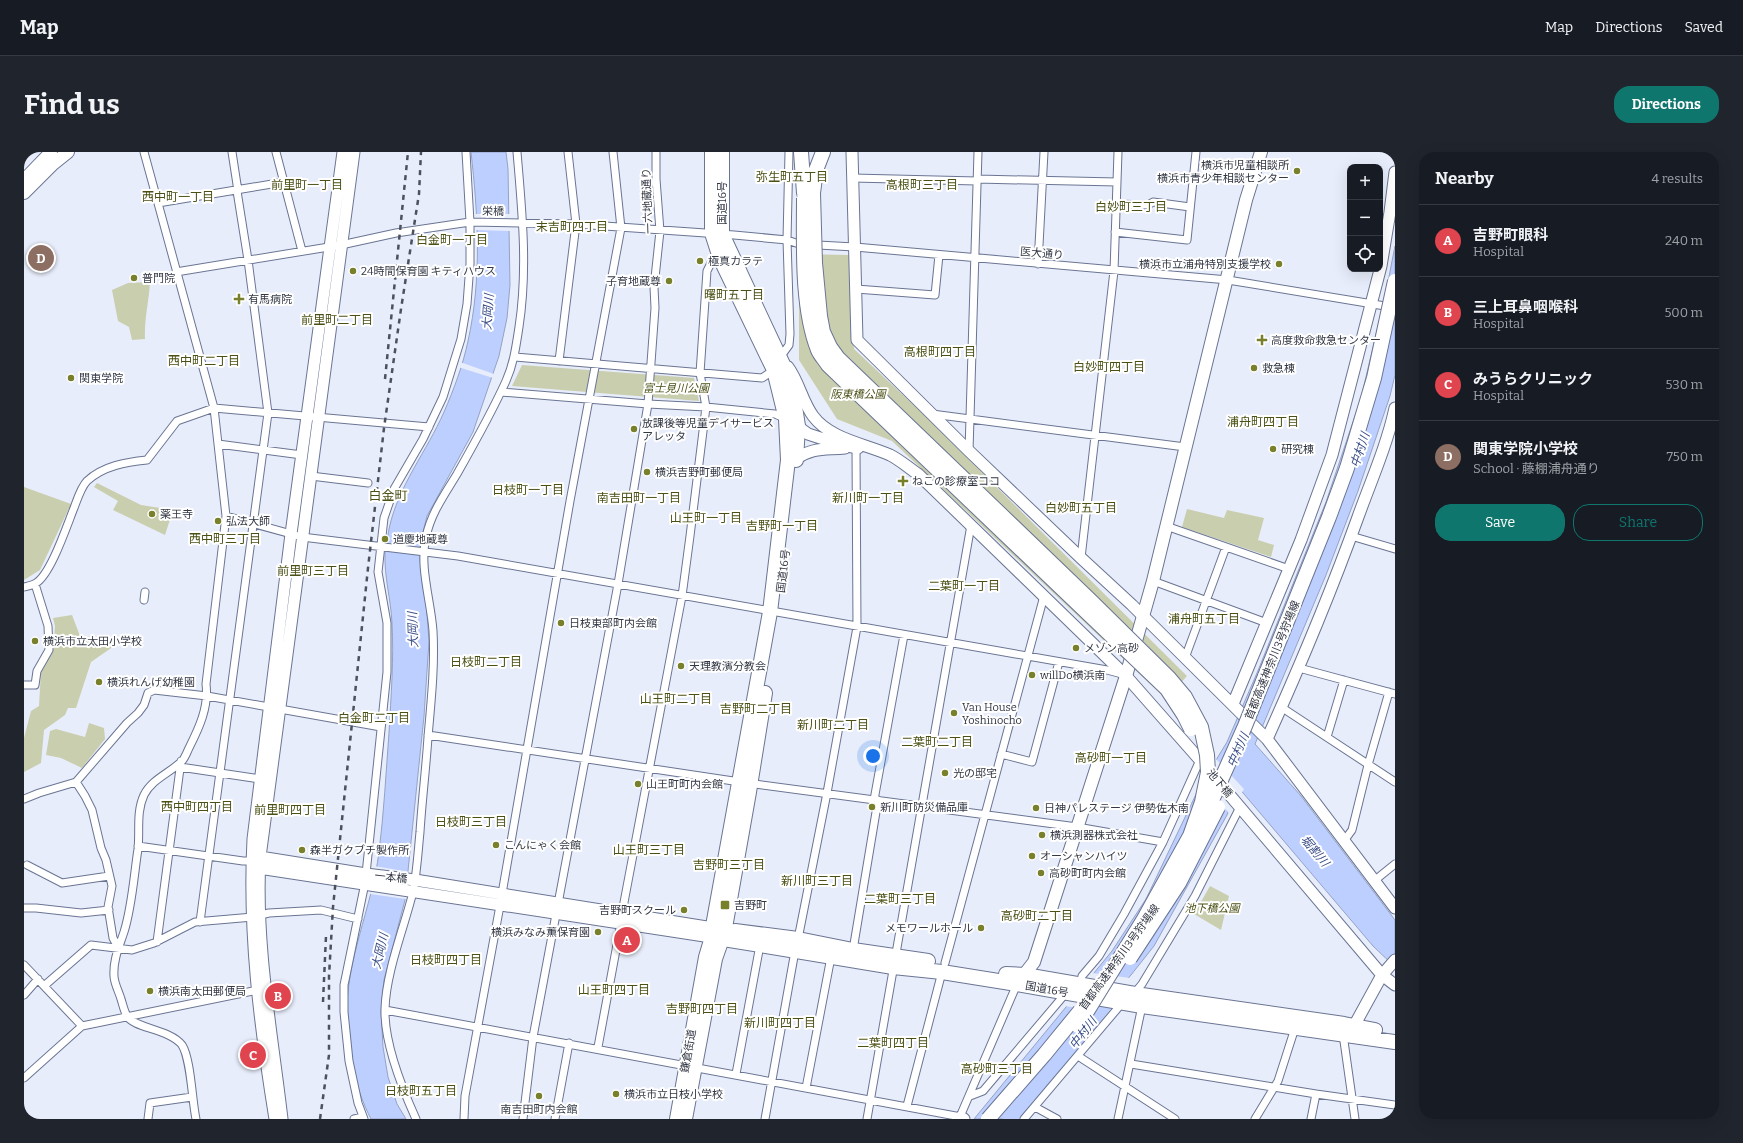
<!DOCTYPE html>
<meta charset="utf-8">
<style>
:root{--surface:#171b24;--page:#20242c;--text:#f1f3f6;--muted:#9ea1a6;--line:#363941;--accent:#0f766e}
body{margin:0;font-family:Bitter,"Noto Sans JP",serif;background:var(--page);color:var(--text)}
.controls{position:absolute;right:12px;top:12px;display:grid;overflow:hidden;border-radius:8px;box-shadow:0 4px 16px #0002}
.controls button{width:36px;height:36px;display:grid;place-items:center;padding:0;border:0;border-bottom:1px solid var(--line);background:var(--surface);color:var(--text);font:20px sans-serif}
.you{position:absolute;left:849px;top:604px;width:14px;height:14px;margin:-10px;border:3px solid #fff;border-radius:50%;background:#1a73e8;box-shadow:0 0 0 6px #1a73e833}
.badge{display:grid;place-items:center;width:26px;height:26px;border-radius:50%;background:var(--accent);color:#fff;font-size:13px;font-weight:700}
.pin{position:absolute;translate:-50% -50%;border:2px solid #fff;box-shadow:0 1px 4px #0006}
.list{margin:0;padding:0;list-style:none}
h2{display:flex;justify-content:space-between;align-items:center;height:52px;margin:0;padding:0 16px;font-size:17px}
h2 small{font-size:13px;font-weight:400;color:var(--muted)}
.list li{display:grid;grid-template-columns:26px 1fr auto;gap:12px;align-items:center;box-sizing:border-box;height:72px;padding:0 16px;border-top:1px solid var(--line)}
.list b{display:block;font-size:15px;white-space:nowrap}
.list p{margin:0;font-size:13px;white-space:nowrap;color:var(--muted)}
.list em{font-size:13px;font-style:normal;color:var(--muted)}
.actions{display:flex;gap:8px;padding:12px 16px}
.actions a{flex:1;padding:9px 0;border:1px solid var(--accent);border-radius:16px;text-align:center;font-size:14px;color:var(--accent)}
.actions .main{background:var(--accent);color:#fff}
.icon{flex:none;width:22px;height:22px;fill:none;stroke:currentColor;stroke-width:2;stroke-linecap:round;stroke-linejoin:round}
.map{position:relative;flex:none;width:1371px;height:967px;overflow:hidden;border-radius:16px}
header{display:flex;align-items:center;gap:24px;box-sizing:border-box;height:56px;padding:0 20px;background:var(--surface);border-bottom:1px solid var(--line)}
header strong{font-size:19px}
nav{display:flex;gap:22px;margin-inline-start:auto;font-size:14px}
.intro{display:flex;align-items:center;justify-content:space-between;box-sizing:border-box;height:96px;padding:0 24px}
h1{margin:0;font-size:28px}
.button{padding:10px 18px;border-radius:16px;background:var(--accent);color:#fff;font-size:14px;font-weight:700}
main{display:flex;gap:24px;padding:0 24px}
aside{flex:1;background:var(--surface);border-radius:16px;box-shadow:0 4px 16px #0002}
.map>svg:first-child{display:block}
</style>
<header>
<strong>Map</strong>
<nav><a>Map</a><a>Directions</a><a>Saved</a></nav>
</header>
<div class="intro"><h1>Find us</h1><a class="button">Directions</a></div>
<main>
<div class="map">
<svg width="1371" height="967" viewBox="0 0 1371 967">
<rect width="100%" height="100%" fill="#e8edfb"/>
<path fill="#c9ceae" d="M775 102 825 103 830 197 896 259 1163 524 1142 547 868 289 813 267 775 208Z
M126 130C125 149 120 168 121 187L108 188 105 175 94 169 88 138 104 131Z
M498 213 670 226 675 249 488 234Z
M73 331 117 353 149 358 141 383 89 358 94 349 70 335Z
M0 335 47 352 16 418 0 428Z
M1163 357 1200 366 1203 358 1240 366 1234 388 1250 393 1247 405 1158 375Z
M48 463 56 484 90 487V494L67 510 52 556H44L41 563 20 578 17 611 0 620V586L7 559 15 554 17 519 29 497 31 474 29 466Z
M65 571 80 576 81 587 58 616 37 606 22 603 26 579 32 577 61 585Z
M1186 734 1205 744 1197 778 1170 762Z"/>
<path fill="#bdcffe" stroke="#94a2c6" d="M447 0H482L484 17 486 133 483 166 475 204 449 280 403 364 396 392V408L401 436 405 489 400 564 381 748 360 828 357 859 359 895 364 925 373 952 382 967H347C331 936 324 901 323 866 321 809 348 756 355 700 360 660 362 620 365 581 367 544 370 507 368 471 367 448 360 424 361 401 362 393 364 385 365 377 374 334 403 299 420 260 430 237 439 213 444 189 458 127 454 62 447 0Z
M1371 94V223L1366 244 1334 339 1302 423 1231 592 1277 644 1371 768V815L1349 794 1214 635 1203 663 1130 794 1107 823 982 967H950L1088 799 1122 747 1175 636 1203 590 1233 521 1302 350 1337 246 1362 140Z"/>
<path fill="#e8edfb" d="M451 62H486V79L451 78Z
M475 207H477L464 244 463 243 469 226 434 215 436 210 470 222Z
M1191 606 1220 637 1217 642 1215 639 1206 662 1177 630Z
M350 714 386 720 382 747 346 742Z
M1068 821 1106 826 1078 859 1040 854Z"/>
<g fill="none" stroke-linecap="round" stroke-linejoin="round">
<path stroke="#bdcffe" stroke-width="15" d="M986 967C1023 929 1055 887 1087 844"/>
<defs>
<path id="street" d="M120 0 190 256 202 364 182 532C185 555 175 576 165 596 163 600 161 606 158 609 146 621 128 627 120 643 112 660 116 679 114 697 110 723 108 755 100 780 95 795 89 808 90 824 90 831 95 840 97 847 99 853 100 859 103 864 109 876 146 877 158 893 167 907 168 949 172 967
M208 0 214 39
M252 0 278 99
M829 26 953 29
M953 27 1093 30
M134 51 260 30
M1092 52 1124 53 1129 50 1166 55
M1091 80 1163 88 1172 0
M1014 112 1020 0
M152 120 317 93 372 81 446 70 552 72 710 83 763 88 775 92 831 95 1204 128 1367 155
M832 137 911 143 915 103
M757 204 765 193 766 182 763 88 765 0
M491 205 738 226 750 218
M535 209 552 72 544 0
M477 240 624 252 682 255 751 262 762 267
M908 262 1161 295
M194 292 278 303
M945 299 954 0
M287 324 344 331
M202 364 278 385 434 404 1083 518 1098 522
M1142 374 1265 417
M1327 384 1371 397
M1057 406 1090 119 1094 0
M1129 429 1243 471
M0 435C4 434 9 433 12 431 27 422 43 373 50 356 53 348 57 335 63 329 79 314 102 310 123 308L153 269 190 256 405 275
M120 448 121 440
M1161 506 1202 395
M1275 516 1371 542
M0 533H11L13 519 25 498 24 474 11 432
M1257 555 1371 630
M404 583 716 630 1053 675 1139 690
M1303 585 1320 528
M977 602 1008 610 1035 510
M156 615 236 627
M52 630 61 644 68 658 77 696 82 708 88 734 84 755 89 786 94 795
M0 647 15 641 52 630 103 571 114 561 120 553 124 541 130 538 183 544 357 575
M850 648 880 483
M1320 689 1328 678 1344 613 1365 540
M114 694 219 709H228
M3 713 38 731 85 724
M342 722 363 520V471L354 420 360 366 370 337 399 287 419 245 437 187 443 152 446 112V70L442 0
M1350 729 1371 712
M0 756H12L57 761 85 758
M598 761 658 444 666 384 682 255 676 221 683 119 687 111 696 106
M236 763 245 761 297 758 334 767
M176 770 244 261 224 108 213 39
M774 787 803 641 833 475 832 295
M133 790 157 609
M829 798 854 648
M921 811 1020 444
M0 813 58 874
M1056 833 1058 824 1075 804 1100 762 1139 690 1176 608
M20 834 67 793 108 798 130 791 171 770 229 765
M0 843 14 827
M1109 843 1118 832 1171 744 1216 655
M361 858C553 892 745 928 937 965
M1319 882 1331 967
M574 895 597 771
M1054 904 1151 967
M1107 912 1292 942 1371 953
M712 922 736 793
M0 926 58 874 234 838
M782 936 807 805
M946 944 959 939 1042 841
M883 954 918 820
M1011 955 1033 967
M124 967 126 951 168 945
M330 967 339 965
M340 967 334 951 325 909 320 860V833L341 731
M392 967C378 936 360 891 361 857 362 820 380 776 389 740 393 720 394 700 396 680 398 648 402 616 404 585 407 550 411 514 409 479 407 449 395 415 402 385 407 361 421 342 433 322 450 292 468 260 482 229 490 211 492 194 495 175 504 116 498 59 493 0
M440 967 441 944 475 759 546 349 597 76 589 0
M499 967 509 885 594 432 624 252 631 156 630 135 636 79 632 27V0
M531 967 545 891
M741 967 771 799
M843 967 947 373
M935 967 993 832
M1000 967 1099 850
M1094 967 1118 854
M1231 967 1254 929 1271 876
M1287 967 1292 942"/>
<path id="secondary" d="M828 0 833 188 945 299 1057 406 1108 453 1243 587 1371 756
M764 215C775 230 778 249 789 264 806 287 841 292 866 303 876 308 885 316 894 322L1102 524 1176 608 1358 823 1371 833
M769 271 784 282 818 293 834 296
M772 307C789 295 801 298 821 296
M1209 552 1277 388 1308 303 1357 114 1366 60 1371 20
M1243 587C1276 514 1307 440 1334 365 1347 329 1363 293 1371 256
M230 708 236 705 342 722 391 728 689 776
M231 712 235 716 687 785
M1328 881 1330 874 1358 823 1371 808
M937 965 940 967
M251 967C236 875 224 781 229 687L267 382 319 0
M258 967C248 881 231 792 236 705L330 0"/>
<path id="primary" d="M0 28 27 0
M0 41 29 12 44 0
M996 828 1010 810 1102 524 1129 429 1222 48 1237 0
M652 967 681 805 687 785
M662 967 692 807 699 787"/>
<path id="highway" d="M688 0V81L696 106 750 218 762 267 764 308 746 460 687 785 869 815 918 820 993 832 1118 854 1371 890
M698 0V82L763 221 770 248 774 274 772 308
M777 0 780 41
M789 41 792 18 799 0
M711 779 774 787 829 798 904 809
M699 787 725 640 741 541
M982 822 1001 823 1111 842 1320 872 1351 878"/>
</defs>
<use href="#street" stroke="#6a7593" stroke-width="9"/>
<use href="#secondary" stroke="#6a7593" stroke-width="13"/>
<use href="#primary" stroke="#6a7593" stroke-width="14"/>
<use href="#highway" stroke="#6a7593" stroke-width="16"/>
<use href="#street" stroke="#fff" stroke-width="7"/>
<use href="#secondary" stroke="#fff" stroke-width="11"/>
<use href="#primary" stroke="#fff" stroke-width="12"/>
<use href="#highway" stroke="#fff" stroke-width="14"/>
<path stroke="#4c515e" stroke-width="2.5" stroke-dasharray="5 5" stroke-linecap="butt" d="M361 227 384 0
M299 850 302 784
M296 967 305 903V824L309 755 344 416 360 276 377 157 395 42 397 0"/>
<defs>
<path id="highway-bridge" d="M789 41 791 111 796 164 799 180 806 195 814 206 1067 449 1145 526 1161 545 1177 575 1183 603 1184 620 1178 650 1166 684 1120 767 1054 874
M780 46C780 92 777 155 794 198 796 203 801 208 804 213L1143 537 1160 563 1167 577
M1181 664 1221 574 1305 365 1323 316 1350 226 1371 129
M1106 806 1155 731 1194 655
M964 967 1020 903 1056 859"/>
</defs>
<use href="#highway-bridge" stroke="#6a7593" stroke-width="16" stroke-linecap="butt"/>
<use href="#highway-bridge" stroke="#fff" stroke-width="14"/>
</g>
<g fill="#78802c" stroke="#fff" stroke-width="1.5">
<circle cx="1273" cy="19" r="4"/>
<circle cx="676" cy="109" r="4"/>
<circle cx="1255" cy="112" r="4"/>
<circle cx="329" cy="119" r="4"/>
<circle cx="110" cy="126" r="4"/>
<circle cx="645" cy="129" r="4"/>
<path d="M213 141h4v4h4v4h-4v4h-4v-4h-4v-4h4z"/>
<path d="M1236 182h4v4h4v4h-4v4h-4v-4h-4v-4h4z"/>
<circle cx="1230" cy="216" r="4"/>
<circle cx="47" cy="226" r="4"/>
<circle cx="610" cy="277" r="4"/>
<circle cx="1249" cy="297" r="4"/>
<circle cx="623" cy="320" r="4"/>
<path d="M877 323h4v4h4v4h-4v4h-4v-4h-4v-4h4z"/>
<circle cx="128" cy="362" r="4"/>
<circle cx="194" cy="369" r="4"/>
<circle cx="361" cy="387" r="4"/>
<circle cx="537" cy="471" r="4"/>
<circle cx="11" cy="489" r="4"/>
<circle cx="1052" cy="496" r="4"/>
<circle cx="657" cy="514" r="4"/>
<circle cx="1008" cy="523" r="4"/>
<circle cx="75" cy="530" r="4"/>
<circle cx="930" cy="561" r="4"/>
<circle cx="921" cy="621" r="4"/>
<circle cx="614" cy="632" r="4"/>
<circle cx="848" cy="655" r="4"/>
<circle cx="1012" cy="656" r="4"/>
<circle cx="1018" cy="683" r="4"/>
<circle cx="472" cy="693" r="4"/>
<circle cx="278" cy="698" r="4"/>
<circle cx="1008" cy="704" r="4"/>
<circle cx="1017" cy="721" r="4"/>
<rect x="696" y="748" width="10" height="10" rx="2"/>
<circle cx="660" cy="758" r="4"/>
<circle cx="957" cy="776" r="4"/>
<circle cx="574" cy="780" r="4"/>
<circle cx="126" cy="839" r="4"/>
<circle cx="592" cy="942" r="4"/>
<circle cx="515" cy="944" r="4"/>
</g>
<g text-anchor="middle" stroke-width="4" stroke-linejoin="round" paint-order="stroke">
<g font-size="11" fill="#333845" stroke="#fff" text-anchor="start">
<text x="1265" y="17" text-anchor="end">横浜市児童相談所<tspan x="1265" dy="13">横浜市青少年相談センター</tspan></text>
<text x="684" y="113">極真カラテ</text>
<text x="1247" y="116" text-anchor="end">横浜市立浦舟特別支援学校</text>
<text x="337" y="123">24時間保育園 キティハウス</text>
<text x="118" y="130">普門院</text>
<text x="637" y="133" text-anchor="end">子育地蔵尊</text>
<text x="224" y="151">有馬病院</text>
<text x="1247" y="192">高度救命救急センター</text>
<text x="1238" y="220">救急棟</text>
<text x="55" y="230">関東学院</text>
<text x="618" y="275">放課後等児童デイサービス<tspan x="618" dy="13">アレッタ</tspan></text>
<text x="1257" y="301">研究棟</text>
<text x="631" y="324">横浜吉野町郵便局</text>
<text x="888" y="333">ねこの診療室ココ</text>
<text x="136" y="366">薬王寺</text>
<text x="202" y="373">弘法大師</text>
<text x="369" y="391">道慶地蔵尊</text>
<text x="545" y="475">日枝東部町内会館</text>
<text x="19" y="493">横浜市立太田小学校</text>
<text x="1060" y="500">メゾン高砂</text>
<text x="665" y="518">天理教濱分教会</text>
<text x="1016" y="527">willDo横浜南</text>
<text x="83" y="534">横浜れんげ幼稚園</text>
<text x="938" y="559">Van House<tspan x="938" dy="13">Yoshinocho</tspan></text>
<text x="929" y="625">光の邸宅</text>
<text x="622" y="636">山王町町内会館</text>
<text x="856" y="659">新川町防災備品庫</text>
<text x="1020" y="660">日神パレステージ 伊勢佐木南</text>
<text x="1026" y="687">横浜測器株式会社</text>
<text x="480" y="697">こんにゃく会館</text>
<text x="286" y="702">森半ガクブチ製作所</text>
<text x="1016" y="708">オーシャンハイツ</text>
<text x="1025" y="725">高砂町町内会館</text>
<text x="710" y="757">吉野町</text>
<text x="652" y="762" text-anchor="end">吉野町スクール</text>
<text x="949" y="780" text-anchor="end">メモワールホール</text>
<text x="566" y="784" text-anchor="end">横浜みなみ薫保育園</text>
<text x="134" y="843">横浜南太田郵便局</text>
<text x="600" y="946">横浜市立日枝小学校</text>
<text x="515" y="961" text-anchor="middle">南吉田町内会館</text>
</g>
<g font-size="11" fill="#333845" stroke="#fff">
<text transform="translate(623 49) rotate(-92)" y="4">一六地蔵通り</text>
<text transform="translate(698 51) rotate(-90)" y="4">国道16号</text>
<text transform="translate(469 59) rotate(1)" y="4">栄橋</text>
<text transform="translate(1018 101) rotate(5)" y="4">医大通り</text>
<text transform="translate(759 419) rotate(-83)" y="4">国道16号</text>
<text transform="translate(1248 508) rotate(-68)" y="4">首都高速神奈川3号狩場線</text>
<text transform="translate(1196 631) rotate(50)" y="4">池下橋</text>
<text transform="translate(367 725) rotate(6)" y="4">一本橋</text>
<text transform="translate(1095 805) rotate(-54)" y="4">首都高速神奈川3号狩場線</text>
<text transform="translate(1023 837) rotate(10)" y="4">国道16号</text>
<text transform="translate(664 899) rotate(-80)" y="4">鎌倉街道</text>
</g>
<g font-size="11" font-style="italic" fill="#4b5016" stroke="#fff">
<text x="652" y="240">富士見川公園</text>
<text x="834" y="246">阪東橋公園</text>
<text x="1188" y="760">池下橋公園</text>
</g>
<g font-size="12" fill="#4b5116" stroke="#fff">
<text x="768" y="29">弥生町五丁目</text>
<text x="283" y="37">前里町一丁目</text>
<text x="898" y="37">高根町三丁目</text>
<text x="154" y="49">西中町一丁目</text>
<text x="1107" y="59">白妙町三丁目</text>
<text x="548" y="79">末吉町四丁目</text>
<text x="428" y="92">白金町一丁目</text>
<text x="710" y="147">曙町五丁目</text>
<text x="313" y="172">前里町二丁目</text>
<text x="916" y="204">高根町四丁目</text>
<text x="180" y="213">西中町二丁目</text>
<text x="1085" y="219">白妙町四丁目</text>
<text x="1239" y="274">浦舟町四丁目</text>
<text x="504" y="342">日枝町一丁目</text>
<text x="615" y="350">南吉田町一丁目</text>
<text x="844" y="350">新川町一丁目</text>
<text x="1057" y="360">白妙町五丁目</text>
<text x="682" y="370">山王町一丁目</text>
<text x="758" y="378">吉野町一丁目</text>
<text x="201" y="391">西中町三丁目</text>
<text x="289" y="423">前里町三丁目</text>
<text x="940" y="438">二葉町一丁目</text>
<text x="1180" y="471">浦舟町五丁目</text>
<text x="462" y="514">日枝町二丁目</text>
<text x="652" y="551">山王町二丁目</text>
<text x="732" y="561">吉野町二丁目</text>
<text x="350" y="570">白金町二丁目</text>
<text x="809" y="577">新川町二丁目</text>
<text x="913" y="594">二葉町二丁目</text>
<text x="1087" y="610">高砂町一丁目</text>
<text x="173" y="659">西中町四丁目</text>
<text x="266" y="662">前里町四丁目</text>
<text x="447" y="674">日枝町三丁目</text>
<text x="625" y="702">山王町三丁目</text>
<text x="705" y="717">吉野町三丁目</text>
<text x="793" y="733">新川町三丁目</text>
<text x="876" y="751">二葉町三丁目</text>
<text x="1013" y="768">高砂町二丁目</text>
<text x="422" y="812">日枝町四丁目</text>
<text x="590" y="842">山王町四丁目</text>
<text x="678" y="861">吉野町四丁目</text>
<text x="756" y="875">新川町四丁目</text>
<text x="869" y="895">二葉町四丁目</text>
<text x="973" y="921">高砂町三丁目</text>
<text x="397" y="943">日枝町五丁目</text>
</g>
<g font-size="12" font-style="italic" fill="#3a4d87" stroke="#fff">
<text transform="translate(464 160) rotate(-86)" y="4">大岡川</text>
<text transform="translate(1336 298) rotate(-72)" y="4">中村川</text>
<text transform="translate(389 478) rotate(-92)" y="4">大岡川</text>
<text transform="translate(1214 598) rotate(-66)" y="4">中村川</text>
<text transform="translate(1291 699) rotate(50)" y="4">堀割川</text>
<text transform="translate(356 799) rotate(-77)" y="4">大岡川</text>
<text transform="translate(1059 881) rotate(-52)" y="4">中村川</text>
</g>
<g font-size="13" fill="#4b5116" stroke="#fff">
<text x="364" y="348">白金町</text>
</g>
</g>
</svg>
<div class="controls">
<button>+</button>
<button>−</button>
<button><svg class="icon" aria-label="locate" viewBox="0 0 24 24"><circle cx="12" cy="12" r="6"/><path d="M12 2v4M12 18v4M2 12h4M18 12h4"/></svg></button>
</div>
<div class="you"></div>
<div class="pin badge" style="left:603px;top:788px;background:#e0444e">A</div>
<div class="pin badge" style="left:254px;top:844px;background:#e0444e">B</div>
<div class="pin badge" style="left:229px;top:903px;background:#e0444e">C</div>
<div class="pin badge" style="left:17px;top:106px;background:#8d6e63">D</div>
</div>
<aside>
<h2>Nearby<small>4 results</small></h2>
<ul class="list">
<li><span class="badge" style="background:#e0444e">A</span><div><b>吉野町眼科</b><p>Hospital</p></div><em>240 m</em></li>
<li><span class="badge" style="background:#e0444e">B</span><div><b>三上耳鼻咽喉科</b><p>Hospital</p></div><em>500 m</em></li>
<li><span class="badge" style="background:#e0444e">C</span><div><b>みうらクリニック</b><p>Hospital</p></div><em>530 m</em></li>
<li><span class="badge" style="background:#8d6e63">D</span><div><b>関東学院小学校</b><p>School · 藤棚浦舟通り</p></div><em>750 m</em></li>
</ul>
<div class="actions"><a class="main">Save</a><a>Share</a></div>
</aside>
</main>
